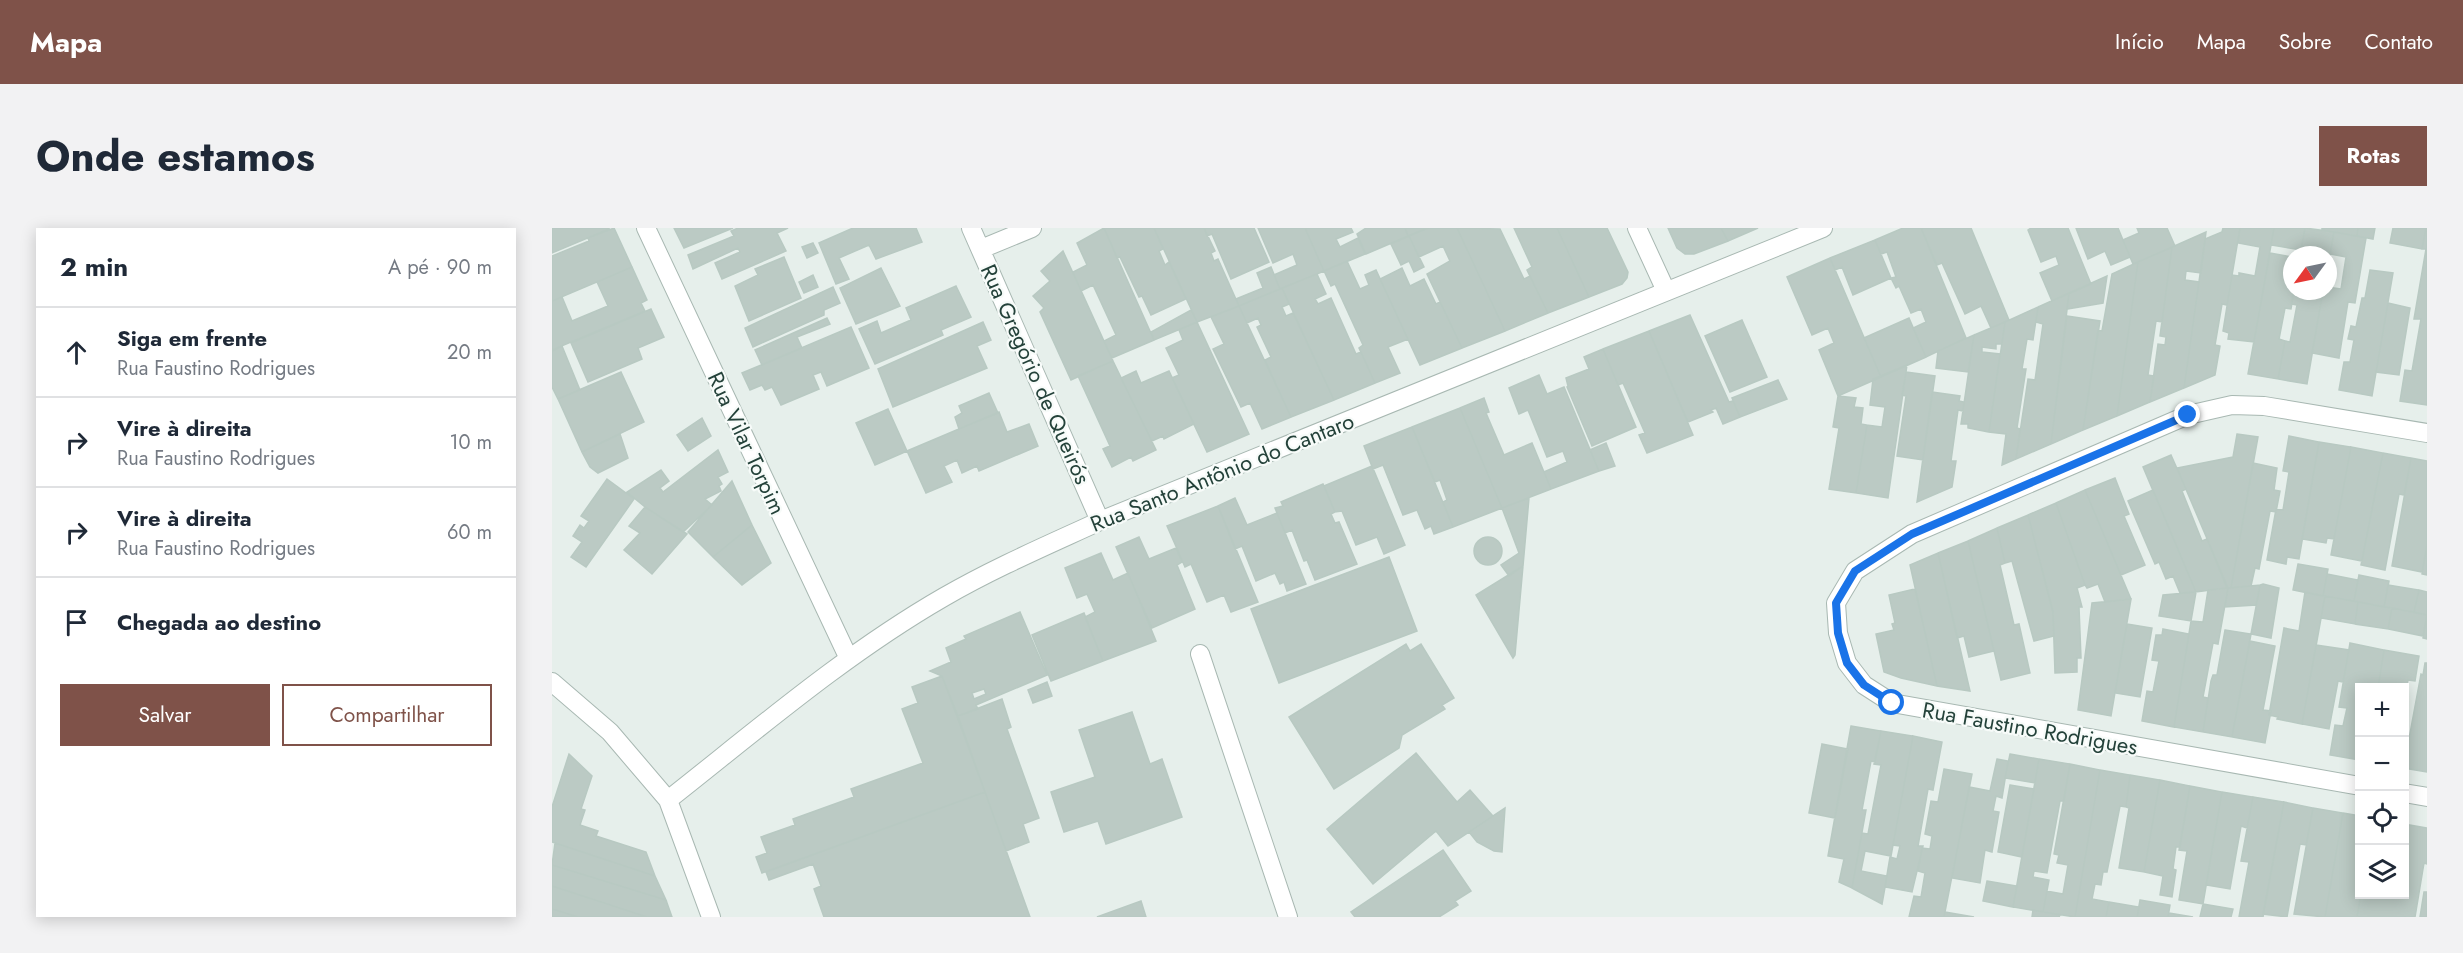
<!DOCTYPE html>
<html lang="pt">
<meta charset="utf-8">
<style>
:root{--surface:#fff;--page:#f2f2f3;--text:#1f2937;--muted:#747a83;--line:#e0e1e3;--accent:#7f5249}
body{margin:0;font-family:Jost,sans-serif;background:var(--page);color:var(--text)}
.controls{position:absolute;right:18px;bottom:18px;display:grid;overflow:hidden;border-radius:0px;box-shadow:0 3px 15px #0003}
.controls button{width:54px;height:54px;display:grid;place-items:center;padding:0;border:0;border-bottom:2px solid var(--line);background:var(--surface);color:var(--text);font:30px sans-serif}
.compass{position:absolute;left:1731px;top:18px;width:54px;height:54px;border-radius:50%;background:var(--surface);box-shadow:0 3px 15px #0003;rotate:237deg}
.stop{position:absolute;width:18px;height:18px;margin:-14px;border:4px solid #1a73e8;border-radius:50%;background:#fff}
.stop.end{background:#1a73e8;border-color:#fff;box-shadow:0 2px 6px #0008}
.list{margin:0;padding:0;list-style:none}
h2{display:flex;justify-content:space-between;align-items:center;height:78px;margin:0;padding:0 24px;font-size:26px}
h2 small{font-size:20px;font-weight:400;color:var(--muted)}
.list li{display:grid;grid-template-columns:39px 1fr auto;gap:18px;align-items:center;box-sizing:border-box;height:90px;padding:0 24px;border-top:2px solid var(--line)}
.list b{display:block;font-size:22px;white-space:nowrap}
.list p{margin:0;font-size:20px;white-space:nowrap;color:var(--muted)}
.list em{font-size:20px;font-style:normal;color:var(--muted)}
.actions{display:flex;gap:12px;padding:18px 24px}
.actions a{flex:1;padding:14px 0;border:2px solid var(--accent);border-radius:0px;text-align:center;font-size:21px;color:var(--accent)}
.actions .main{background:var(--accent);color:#fff}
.icon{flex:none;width:33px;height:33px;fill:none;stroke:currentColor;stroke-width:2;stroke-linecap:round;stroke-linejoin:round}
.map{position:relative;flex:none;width:1875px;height:689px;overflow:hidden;border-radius:0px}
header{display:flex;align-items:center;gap:36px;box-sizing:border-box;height:84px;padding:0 30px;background:var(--accent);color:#fff}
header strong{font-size:28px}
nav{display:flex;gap:33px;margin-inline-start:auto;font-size:21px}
.intro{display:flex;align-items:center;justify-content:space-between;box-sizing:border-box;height:144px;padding:0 36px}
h1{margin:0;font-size:42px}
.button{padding:15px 27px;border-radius:0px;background:var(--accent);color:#fff;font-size:21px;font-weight:700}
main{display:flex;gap:36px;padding:0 36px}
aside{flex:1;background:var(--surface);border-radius:0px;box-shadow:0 3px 15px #0003}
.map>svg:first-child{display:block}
</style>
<header>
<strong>Mapa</strong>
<nav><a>Início</a><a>Mapa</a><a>Sobre</a><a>Contato</a></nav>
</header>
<div class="intro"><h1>Onde estamos</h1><a class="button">Rotas</a></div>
<main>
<aside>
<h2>2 min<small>A pé · 90 m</small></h2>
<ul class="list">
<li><svg class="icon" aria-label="ahead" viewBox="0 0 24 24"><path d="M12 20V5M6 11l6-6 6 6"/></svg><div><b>Siga em frente</b><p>Rua Faustino Rodrigues</p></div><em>20 m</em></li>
<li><svg class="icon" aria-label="right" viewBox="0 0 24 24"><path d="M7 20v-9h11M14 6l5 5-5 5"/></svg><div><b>Vire à direita</b><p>Rua Faustino Rodrigues</p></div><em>10 m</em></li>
<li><svg class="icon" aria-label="right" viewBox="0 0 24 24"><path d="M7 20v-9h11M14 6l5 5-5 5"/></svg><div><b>Vire à direita</b><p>Rua Faustino Rodrigues</p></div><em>60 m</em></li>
<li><svg class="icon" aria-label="arrive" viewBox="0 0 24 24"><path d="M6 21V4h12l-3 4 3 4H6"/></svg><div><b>Chegada ao destino</b></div></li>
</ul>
<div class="actions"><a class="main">Salvar</a><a>Compartilhar</a></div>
</aside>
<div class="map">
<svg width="1875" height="689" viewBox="0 0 1875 689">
<rect width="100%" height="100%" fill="#e6efeb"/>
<path fill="#bbcac4" stroke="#b8c9c2" stroke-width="1.5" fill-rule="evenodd" d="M0 0H57V1L0 25Z
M62 0 80 39 0 73V28L37 13 36 10Z
M122 0H181L132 20Z
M186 0H236L225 5 234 23 170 51 163 35 188 24 186 20 141 41 136 27 182 8 179 3Z
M301 0H364L370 14 324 31 317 17 287 30 297 51 284 56 267 15Z
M552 0 602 112 560 130 552 113 564 107 541 57 529 63 521 44 535 37 525 15Z
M552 0H602L611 21 607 23 613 37 617 34 634 71 599 87 590 68 587 69 568 29 565 30Z
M602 0H652L663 23 659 25 662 33 666 31 687 78 645 94Z
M652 0H702L717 34 679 51 660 6 655 8Z
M706 0H753L772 43 728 61 722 47 745 37 741 26 721 35Z
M753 0H799L801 4 784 11 788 19 806 10 813 26 772 43Z
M814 0H853L856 8 814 26 805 6Z
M853 0H875L856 8Z
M876 0H905L953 103 910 120 875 46 898 33 891 18 867 29 857 8Z
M905 0 948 1 972 51 978 48 996 85 953 103Z
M962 0H1005L1037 69 996 85 975 42 980 39Z
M1005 0H1055L1076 44 1075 50 1070 56 1037 69Z
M1116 0H1169L1176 13 1142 26H1133L1125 20Z
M1169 0H1206L1176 13Z
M1351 0H1369L1414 110 1374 129 1361 100 1374 94 1369 81 1359 85 1347 58 1344 60 1339 50 1344 49 1335 24 1329 26 1323 12Z
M1369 0H1419L1457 92 1439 100 1429 78 1413 86 1390 35 1385 37Z
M1479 0H1516L1539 56 1500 73 1488 45 1507 37 1504 28 1489 34 1476 2Z
M1524 0H1566L1578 29 1559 37 1553 23 1536 31Z
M1585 0H1615L1623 18 1581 36 1571 12 1587 5Z
M1671 0H1688L1675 77 1670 76 1663 117 1668 118 1663 147 1632 160 1653 11 1670 4Z
M1688 0H1722L1702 114 1676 111 1677 105 1671 103 1680 47 1687 48V45L1703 48 1708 19 1686 15Z
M1722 0H1753L1749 22 1719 17Z
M1753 0 1782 4 1776 39V27H1748Z
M1770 0H1806L1805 8 1770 2Z
M1806 0H1823L1821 11 1805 8Z
M1841 0H1874L1870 21 1838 15Z
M1874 0H1875V21H1870Z
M1654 4 1649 45 1634 43 1633 52 1647 54 1632 160 1598 174 1606 116 1613 117 1614 109 1608 108 1620 19Z
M1782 4 1814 10 1803 75 1796 74 1787 130 1760 125 1771 63H1776V59L1789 61 1794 29 1778 26Z
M857 8 872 39 862 44 857 33 849 37 839 16Z
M1323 12 1339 50 1301 67 1290 39 1283 42 1278 30Z
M261 15 266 25 255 30 250 19Z
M1620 19 1610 94 1604 93 1596 147 1602 148 1598 174 1565 188 1586 34Z
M1874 21H1875V177L1848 173 1853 142 1860 143 1869 91H1862Z
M511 23 561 133 519 152 488 84 492 80 481 68 498 53 489 43Z
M1718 25 1740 29 1742 63 1739 81 1733 80 1727 111 1733 113 1726 151 1696 146Z
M232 29 249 70 197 93 183 58 206 47 203 41Z
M1278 30 1329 149 1286 168 1267 122 1282 115 1276 100 1260 107 1235 49Z
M795 33 808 61 817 57 813 47 824 42 856 111 836 119 848 145 823 155 807 120 811 117 783 56 779 58 772 43Z
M1586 34 1565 188 1531 202 1546 102 1550 103 1560 46Z
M80 39 95 72 89 75 93 83 0 122V73L10 69 20 93 56 78 45 54Z
M719 39 728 61 687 78 684 71 711 60 705 45Z
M329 40 348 78 304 96 288 60Z
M850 40 858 58 872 51 884 76 888 74 910 120 868 137 828 51Z
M1818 42 1841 45 1820 168 1787 162 1792 134H1798L1802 112 1796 111 1799 98 1804 99 1810 70H1813Z
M765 46 774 66 763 71 766 76 779 70 804 126 809 124 823 155 782 172 730 60Z
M261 47 266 59 252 65 247 54Z
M1555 48 1551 75 1515 81 1517 65Z
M404 58 419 89 389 102 391 107 323 136 307 101 325 93 329 105 359 92 354 80Z
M281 59 288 75 272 82V87L201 119 193 100Z
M730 60 737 76 730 79 734 88 741 85 782 172 739 189 713 132 719 129 705 99 709 97 706 90 695 95 687 78Z
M1742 63H1771L1755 156 1726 151 1733 113 1738 114 1745 77 1739 76Z
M1517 65 1499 216 1464 231 1476 151 1483 152 1491 96 1484 94 1486 79Z
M1836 75 1858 80 1847 147 1824 144Z
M687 78 739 189 710 201 698 175 689 179 661 121 672 116 659 89Z
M1486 79 1481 112 1475 111 1470 141H1474L1465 200 1468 201 1464 231 1450 237 1454 206 1437 204 1453 94Z
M99 81 112 109 86 120 90 131 36 154 19 115Z
M639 82 645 94 602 112 599 104Z
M1138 87 1177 174 1181 173 1188 189 1171 196 1164 180 1159 182 1161 184 1136 194 1097 103Z
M1515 88 1548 93 1531 202 1499 216Z
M275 90 278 96 245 109 250 120 210 137 203 122Z
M1357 90 1374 129 1329 149 1312 110Z
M1190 92 1215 149 1178 164 1153 108Z
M431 94 439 112 425 118 435 140 341 179 326 141Z
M645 94 697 206 655 224 620 150 627 147 614 120 631 112 627 102Z
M1453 94 1450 116H1444V121L1430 119V124L1448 126 1437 204 1416 200V196H1409L1422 107Z
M299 99 317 140 275 158 269 144 261 147 267 161 229 177 220 159 213 162 210 157 198 162 190 145Z
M1097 103 1141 207 1095 225 1087 207 1093 205 1071 155 1066 157 1051 121Z
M1422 107 1416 144 1384 140 1386 123Z
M10 118 28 162 6 171 0 159V123Z
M1051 121 1084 199 1040 218 1015 159 1016 158 1014 150 1037 141 1032 129Z
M561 133 604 222 581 233 579 229 560 239 551 221 558 218 526 148Z
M1355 137 1336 270 1304 265 1315 197 1330 199 1333 179 1318 177 1321 151Z
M584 143 589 155 617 143 642 196 612 211 611 208 600 213 569 150Z
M69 144 92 194 30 224 6 171Z
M1354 144 1383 148 1371 232 1345 228 1354 168 1350 167Z
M987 147 995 166 1012 159 1047 243 999 261 992 244 1015 234 1011 223 995 229 976 182 967 186 957 160Z
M1226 152 1235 171 1188 189 1180 170Z
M1380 164 1408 168 1407 173 1412 174 1411 183 1406 182 1399 233H1404L1400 259 1365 274Z
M437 165 446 185 407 201 403 189 410 185 407 178Z
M1286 168 1304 170 1302 179 1311 180 1309 196 1315 197 1304 265 1277 261 1287 200 1281 199Z
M932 170 937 184 934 185 952 227 980 215 999 261 950 280 908 180Z
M908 180 950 280 901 299 891 274 895 272 888 252 883 254 860 199Z
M336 181 355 223 323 237 304 195Z
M447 184 455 204 477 196 486 218 427 243 425 238 410 245 405 232 392 238 400 254 374 265 355 223Z
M150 190 159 208 136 223 125 207Z
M860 199 901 299 882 306 879 298 873 301 865 282 851 287 831 237 821 241 812 218Z
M68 206 76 230 46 245 38 239 30 224Z
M1685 206 1706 209 1679 360H1676L1625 240 1681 229Z
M1737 208 1767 214 1747 331 1735 329 1734 336 1715 332 1724 281 1731 282 1737 244 1731 243Z
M1767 214 1799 219 1782 311 1775 310 1774 315 1750 311Z
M1054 215 1063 238 1047 243 1038 222Z
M1799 219 1831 225 1810 333 1779 327Z
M166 222 176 244 166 249 170 256 167 258 169 263 153 271 160 277 131 304 93 279 75 264 109 242 117 253 108 260 111 264Z
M1831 225 1859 230 1852 267 1847 266 1833 342 1809 337Z
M1619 227 1634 261 1630 263 1650 313 1655 311 1675 360 1644 364 1591 239Z
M1859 230 1875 233V317L1870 344 1840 338Z
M1701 235 1725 240 1722 262 1728 263 1724 284 1718 283 1707 341 1703 340 1699 358 1679 360Z
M820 238 853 317 832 326 825 309 804 317 790 283 783 284 772 258Z
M1563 250 1577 286 1572 288 1593 337 1569 347 1533 262Z
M55 251 82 271 34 339 19 329 30 314 21 308 28 297 32 300 37 293 29 288Z
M180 253 200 297 161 329 136 304Z
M771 256 783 284 779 286 783 295 787 294 805 336 763 352 755 332 752 333 740 302 733 305 723 280 731 278 729 274Z
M1533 262 1579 371 1553 374 1546 356 1535 360 1533 357 1504 275Z
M1601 262 1644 364 1628 365 1621 348 1614 351 1607 334 1603 336 1576 273Z
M683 270 695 297 725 285 754 356 735 363 732 354 728 356 723 345 704 353 690 318 683 321 666 278Z
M977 270 971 338 957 348 949 337 967 325 950 280Z
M1504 275 1533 357 1525 360 1530 379H1527L1529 430H1525V444L1503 445 1501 385 1476 287Z
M666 278 706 374 679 384 672 367 655 374 639 336 633 339 615 298Z
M93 279 135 306 100 346 72 322 88 305 77 298Z
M1476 287 1501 383 1502 408 1482 413 1460 333 1453 335 1445 300Z
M200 297 219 335 190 357 161 329Z
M1445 300 1453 335 1448 337 1462 397 1467 396 1478 445 1449 452 1416 313Z
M587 309 597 331 624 320 630 334 625 337 643 381 600 400 564 319Z
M922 323a14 14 0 1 1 28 0a14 14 0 1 1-28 0Z
M1416 313 1442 423 1417 429 1412 408 1405 410 1386 325Z
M1875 317V347L1870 346Z
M549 325 561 352 576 345 604 413 551 433 533 389 543 384 535 366 525 370 513 340Z
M1386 325 1418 463 1385 458 1358 337Z
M837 329 865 403 727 455 699 381Z
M1746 336 1776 341 1771 368 1741 362Z
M971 338 963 427 961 430 924 367Z
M1775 346 1806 352 1802 373 1771 368Z
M1807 347 1837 353 1832 379 1802 373Z
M1711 356 1727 360 1719 410 1699 406 1708 357Z
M1708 357 1704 377 1673 379 1676 360Z
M1836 357 1867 362 1862 384 1832 379Z
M1676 360 1666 416 1661 415 1651 469 1656 470 1651 504 1622 499 1639 393 1651 394 1656 362Z
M1363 361 1385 458 1349 450 1332 444 1324 406 1342 402 1340 396 1343 395 1337 367Z
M1867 362 1875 364V387L1862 384Z
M1644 364 1639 393 1607 388 1611 367Z
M1753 364 1773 368 1750 496 1725 491 1726 489 1717 487 1732 400 1747 403Z
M1773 368 1806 374 1803 396 1769 390Z
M1579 371 1559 488 1526 482 1540 375Z
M1806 374 1840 380 1836 401 1803 396Z
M1840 380 1875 387 1871 408 1836 401Z
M468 384 495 447 424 477 426 481 406 488 390 448 378 443 399 434 394 420 414 411 412 408ZM432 461 434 466 422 471 420 465Z
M532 385 551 433 499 453 480 407Z
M1875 387V411L1871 410Z
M1575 396 1600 400 1588 469 1563 465Z
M1611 401 1637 406 1622 499 1590 493 1595 463 1601 464 1607 433 1600 432 1604 407H1610Z
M1673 402 1699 406 1680 509 1651 504 1659 453 1661 447H1665Z
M1698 413 1723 418 1711 482 1719 483 1713 515 1680 509Z
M1798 415 1832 422 1826 460H1808V532L1778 527 1783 497 1791 498 1795 480 1787 479Z
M854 416 858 423 869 416 902 470 890 477 893 481 850 507 847 520 782 561 737 489Z
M1764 417 1797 422 1791 454 1786 453 1777 501 1750 496Z
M1832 422 1867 428 1863 453 1856 452 1852 471V460H1826Z
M1873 435H1875V544L1852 540 1853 510 1857 511 1869 446 1871 447Z
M390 448 433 564 210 645 204 629 215 625 209 609 243 597 241 591 302 569 299 561 371 535 350 481 366 475 360 459Z
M495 454 500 468 481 475 476 462Z
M450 471 459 499 455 501 487 590 471 596 477 614 454 623 406 488Z
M580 484 598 536 610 531 630 589 554 616 546 593 512 604 499 564 543 549 527 502Z
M1299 498 1329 503 1323 534 1319 533 1310 582H1314L1300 660 1287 654 1292 631 1276 628Z
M1329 503 1361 508 1339 628 1313 623 1309 643 1335 648 1330 676 1300 660 1310 605 1316 606 1329 537 1322 536Z
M1361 508 1390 514 1381 562 1376 561 1366 618H1371L1360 664 1333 659 1338 629 1345 631 1348 618 1341 617Z
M1270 516 1296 521 1283 590 1257 585Z
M864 525 905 574 918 562 941 588 896 618 884 603 821 656 775 601Z
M17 526 40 548 29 581 33 582 28 597 46 603 44 608 94 624 103 648 0 614V579Z
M1458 526 1487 531 1483 555 1453 550Z
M1445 531 1456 533 1450 570 1444 568 1441 583 1447 584 1440 624 1433 622 1428 655 1400 650 1417 559 1438 563Z
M1487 531 1518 536 1512 573H1508L1495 645 1482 643 1481 649 1497 652 1491 684 1461 679Z
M1518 536 1548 542 1523 689 1491 684 1495 663 1511 666 1516 637 1505 635 1507 627 1502 626Z
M1392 541 1420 546 1392 689H1357L1362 668 1369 669 1373 645 1366 643 1370 620 1378 621 1380 608 1373 606 1379 573 1386 574Z
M1548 542 1578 547 1574 579 1568 578 1555 644H1551L1549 657 1543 656 1540 671 1557 674 1554 689H1523Z
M1578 547 1608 552 1592 644 1567 640 1577 580 1574 579Z
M1608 552 1638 558 1628 619H1624L1621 641 1624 642 1620 669 1608 667 1611 648 1592 644Z
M1458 557 1482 561 1470 629 1446 624Z
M1638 558 1670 564 1651 676 1627 672 1635 623 1627 622Z
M433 564 478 689H272L262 661 269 658 261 636 217 652 214 644Z
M1670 564 1701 569 1695 600 1689 598 1678 661 1654 657Z
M1701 569 1732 574 1711 689H1687L1697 634 1689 633Z
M1732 574 1761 580 1754 617 1748 616 1735 689 1711 686Z
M953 580 950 624 942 623 925 614 917 604Z
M1761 580 1791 585 1773 689 1742 686Z
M1791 585 1808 588 1809 666 1805 689H1773Z
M1852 596 1875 600V636L1872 635 1863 689H1805L1809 666H1852Z
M3 615 103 648 114 672 0 637Z
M891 622 919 663 903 673 906 677 887 689H803L799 684Z
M0 637 114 672 120 689H95L0 658Z
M1435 653 1465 658 1461 679 1431 673Z
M0 658 95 689H26L0 681Z
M1872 664H1875V689H1868Z
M1588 672 1618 677 1616 689H1585Z
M589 673 594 689H545Z
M1557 674 1587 679 1585 689H1554Z
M1651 676 1681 681 1679 689H1648Z
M0 681 26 689H0Z
M1481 682 1508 687 1507 689H1480Z
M1393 684 1422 689H1392Z
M1617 685 1641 689H1616Z"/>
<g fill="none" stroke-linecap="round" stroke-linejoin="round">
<defs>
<path id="street" d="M94 0 297 431
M419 0 548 293
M1085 0 1114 63
M429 21 480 0
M648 426 736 689
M0 454 58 504 116 572 159 689
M1808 558 1340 475 1312 457 1295 435 1286 405 1284 375 1303 343 1360 306 1636 187 1680 177 1712 178 1875 205
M1852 565 1875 569
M116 572C205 502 293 426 392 369 442 340 496 317 548 293L1271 0"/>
</defs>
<use href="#street" stroke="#a8b8b2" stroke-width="20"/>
<use href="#street" stroke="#fff" stroke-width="18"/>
</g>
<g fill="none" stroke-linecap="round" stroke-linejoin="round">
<path stroke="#1a73e8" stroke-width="8" d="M1340 475 1312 457 1295 435 1286 405 1284 375 1303 343 1360 306 1636 187"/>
</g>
<g text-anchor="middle" stroke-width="4.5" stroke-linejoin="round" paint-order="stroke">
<g font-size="22" fill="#24423a" stroke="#f7fbf9">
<text transform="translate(484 146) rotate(66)" y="8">Rua Gregório de Queirós</text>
<text transform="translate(195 215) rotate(65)" y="8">Rua Vilar Torpim</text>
<text transform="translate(670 244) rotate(-22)" y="8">Rua Santo Antônio do Cantaro</text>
<text transform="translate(1478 500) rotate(10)" y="8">Rua Faustino Rodrigues</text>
</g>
</g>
</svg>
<div class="controls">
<button>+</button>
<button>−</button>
<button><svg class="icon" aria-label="locate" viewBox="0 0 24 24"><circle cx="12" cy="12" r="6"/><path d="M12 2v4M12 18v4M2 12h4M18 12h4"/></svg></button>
<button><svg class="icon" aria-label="layers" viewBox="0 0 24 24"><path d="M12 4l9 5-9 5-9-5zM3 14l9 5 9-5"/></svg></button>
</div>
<svg class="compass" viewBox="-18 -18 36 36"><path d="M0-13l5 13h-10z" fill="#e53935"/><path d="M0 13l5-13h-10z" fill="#747a83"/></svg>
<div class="stop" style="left:1340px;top:475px"></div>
<div class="stop end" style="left:1636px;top:187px"></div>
</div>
</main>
